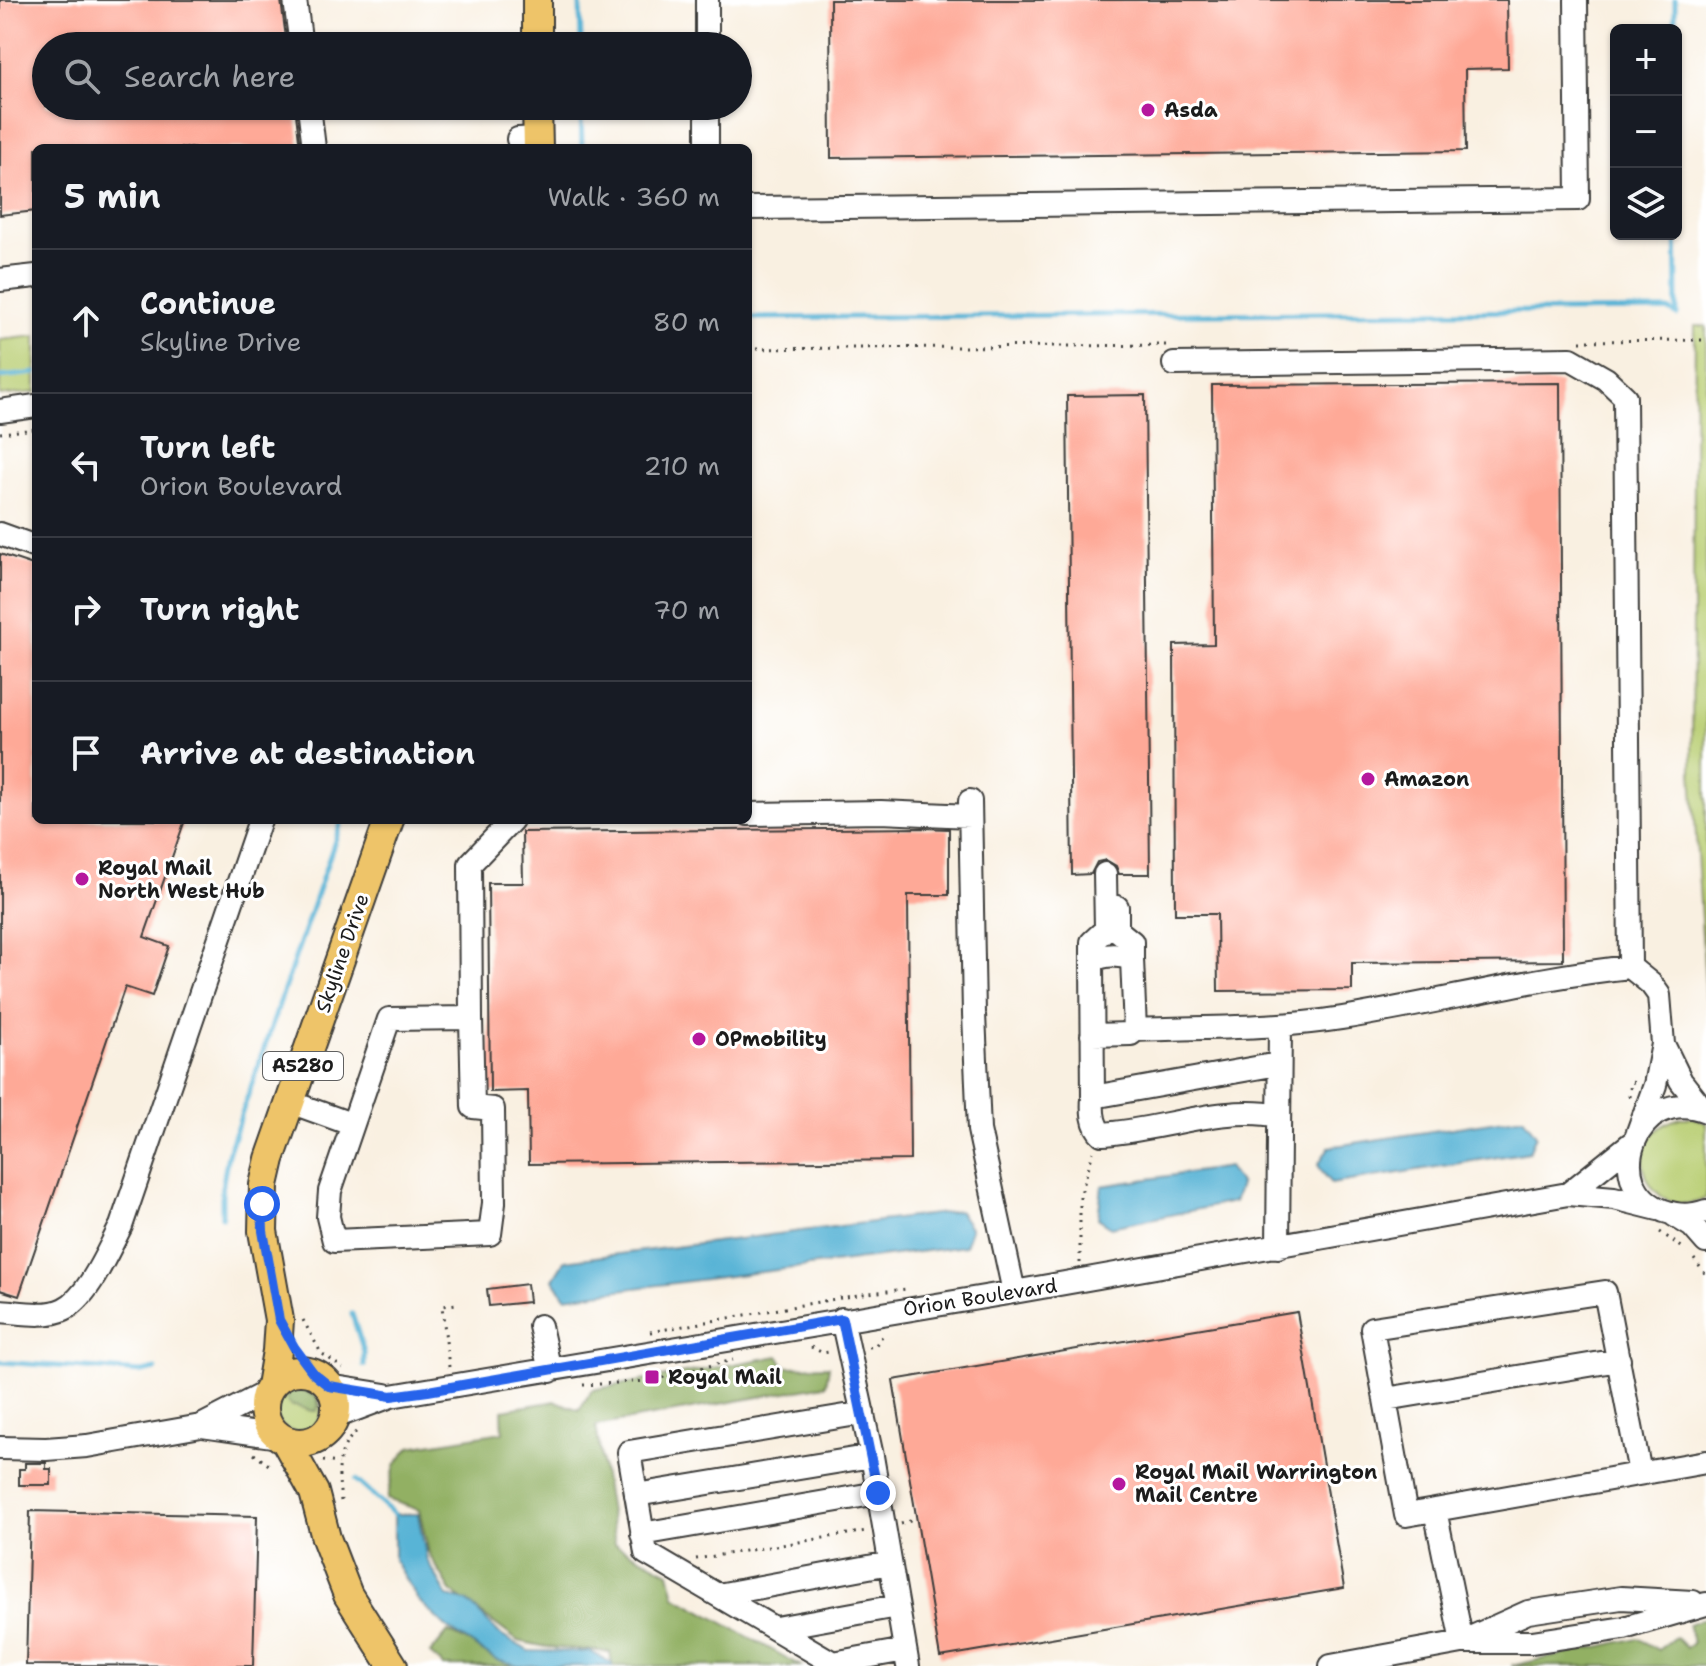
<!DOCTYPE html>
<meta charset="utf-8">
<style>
:root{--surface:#171b24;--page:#20242c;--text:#f1f3f6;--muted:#9ea1a6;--line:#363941}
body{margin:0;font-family:"Shantell Sans",sans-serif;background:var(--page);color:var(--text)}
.controls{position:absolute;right:24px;top:24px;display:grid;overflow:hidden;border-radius:12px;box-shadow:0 2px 6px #0004}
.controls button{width:72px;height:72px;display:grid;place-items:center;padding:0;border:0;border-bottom:2px solid var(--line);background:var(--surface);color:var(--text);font:40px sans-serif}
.stop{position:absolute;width:24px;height:24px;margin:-18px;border:6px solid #2563eb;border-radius:50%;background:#fff}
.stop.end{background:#2563eb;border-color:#fff;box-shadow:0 2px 8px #0008}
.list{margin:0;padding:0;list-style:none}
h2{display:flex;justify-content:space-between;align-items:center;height:104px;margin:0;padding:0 32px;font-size:34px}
h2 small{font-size:26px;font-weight:400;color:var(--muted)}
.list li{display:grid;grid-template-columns:52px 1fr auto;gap:24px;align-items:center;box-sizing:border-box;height:144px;padding:0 32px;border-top:2px solid var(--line)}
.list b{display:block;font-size:30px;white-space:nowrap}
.list p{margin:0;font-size:26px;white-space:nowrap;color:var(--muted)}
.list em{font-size:26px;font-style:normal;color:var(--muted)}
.icon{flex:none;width:44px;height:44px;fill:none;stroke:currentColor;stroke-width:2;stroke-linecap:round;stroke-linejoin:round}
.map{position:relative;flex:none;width:1706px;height:1666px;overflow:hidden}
.search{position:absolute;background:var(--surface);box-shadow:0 2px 6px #0004;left:32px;top:32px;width:720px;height:88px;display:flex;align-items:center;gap:20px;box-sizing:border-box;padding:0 28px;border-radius:44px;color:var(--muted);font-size:30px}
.panel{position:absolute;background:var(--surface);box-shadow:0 2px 6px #0004;left:32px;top:144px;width:720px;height:680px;border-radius:12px}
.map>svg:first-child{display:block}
</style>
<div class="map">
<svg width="1706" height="1666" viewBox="0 0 1706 1666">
<rect width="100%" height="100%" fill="#fff"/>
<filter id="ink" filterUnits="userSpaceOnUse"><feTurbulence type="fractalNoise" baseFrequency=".0125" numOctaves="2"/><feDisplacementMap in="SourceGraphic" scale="16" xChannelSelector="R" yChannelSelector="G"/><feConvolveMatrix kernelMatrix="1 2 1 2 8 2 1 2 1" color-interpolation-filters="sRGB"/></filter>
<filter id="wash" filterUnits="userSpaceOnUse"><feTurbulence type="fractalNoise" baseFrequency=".006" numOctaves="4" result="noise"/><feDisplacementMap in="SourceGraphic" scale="32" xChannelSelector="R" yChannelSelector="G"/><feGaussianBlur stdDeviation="1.8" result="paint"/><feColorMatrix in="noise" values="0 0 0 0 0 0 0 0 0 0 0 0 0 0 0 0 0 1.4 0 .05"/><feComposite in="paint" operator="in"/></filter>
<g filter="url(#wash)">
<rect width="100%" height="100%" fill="#f9f0e1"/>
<path fill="#b8cd71" stroke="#6a7446" stroke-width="2" d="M1695 326H1706V1000L1692 772Z
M36 336V392L0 396V340Z
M1680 1118H1694L1706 1123V1198C1651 1227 1611 1138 1680 1118Z
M275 1409a23 23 0 1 1 46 0a23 23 0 1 1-46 0Z"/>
<path fill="#92b063" stroke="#576640" stroke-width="2" d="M778 1356 786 1367 829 1366 826 1385 596 1426 615 1544 669 1572 675 1596 801 1666H612L610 1652 546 1647 518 1641 451 1591 429 1554 419 1510 387 1499 395 1465 410 1447 503 1432 502 1410 556 1401 579 1410 592 1390Z
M292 1389H301L316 1397 319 1405 316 1411C307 1412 302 1405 292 1406L287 1401V1394Z
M1701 1619H1706V1666H1511L1638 1638 1658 1650 1675 1637 1686 1648 1693 1642 1688 1624Z
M448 1632 520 1666H444L430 1654Z"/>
<path fill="#58b4d6" stroke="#3a6879" stroke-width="2" d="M1523 1117 1536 1135 1529 1152 1331 1184 1318 1165 1329 1147Z
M1228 1167 1240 1185 1234 1202 1111 1227 1098 1218 1102 1186Z
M959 1211 971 1229 965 1246 565 1297 553 1279 564 1261Z
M394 1514H418L427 1560 448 1597 467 1601 502 1636 529 1651 591 1652 612 1663V1666H518L496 1660 446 1627 418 1600 394 1560Z"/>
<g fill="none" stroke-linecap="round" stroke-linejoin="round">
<path stroke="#58b4d6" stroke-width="5" d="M580 0 581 46
M1675 0V30
M581 106 582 148
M748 318 1669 310 1677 315 1676 192
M0 377 36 373
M222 1217V1188L228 1154 342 820
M352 1314 364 1352V1365
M0 1362 142 1372 156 1369
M356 1480 394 1514"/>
</g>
<g id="blocks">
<path fill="#fea997" d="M0 0H281L287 46H46V106H295L300 148H36V211L0 215Z
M830 0H1507L1508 68 1465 69 1466 151 831 158Z
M1560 383 1563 961 1352 963V990L1218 991 1217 914H1175L1174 645 1214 644 1212 385Z
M1145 395 1150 874H1119L1116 866 1106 860 1097 862 1091 874 1072 875 1067 396Z
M0 554 36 566V820H185L144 937 169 946 152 996 125 987 19 1296 0 1290Z
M922 828 949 829V895H908L910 1160 529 1164 528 1091 490 1092 488 883H523L522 832Z
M527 1284 529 1302 489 1306 487 1289Z
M1297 1312 1344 1588 940 1657 893 1380Z
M25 1463H46V1469H51V1485H19V1469H25Z
M30 1511 257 1516 253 1666 26 1665Z"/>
</g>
</g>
<g filter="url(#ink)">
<use href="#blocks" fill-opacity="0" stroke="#3d3c3a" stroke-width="2"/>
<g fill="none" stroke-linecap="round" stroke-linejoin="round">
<defs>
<path id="minor" d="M295 0 301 46
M707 46V0
M309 106 314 148
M518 139 538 138
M707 148V106
M748 208 1578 199 1576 0
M0 280 36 276
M1174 364 1571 359 1606 379 1625 397 1630 967
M0 411 36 406
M0 534 36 547
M970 801 974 1014 979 1130 1014 1292
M748 814 881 812 970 816
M1117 907V930L1132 942V959
M1092 961V942L1106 929 1105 874
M471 1018 473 1107 493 1109 494 1203 490 1234 334 1241 328 1217 330 1191 389 1019Z
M471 1018 470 864 512 820
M1092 1035 1131 1034 1135 1030
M1663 1044 1681 1081 1703 1109
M1093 1097 1092 961C1104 954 1118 954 1132 959L1135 1030C1204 1027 1273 1029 1342 1018 1438 1003 1533 977 1630 967L1651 984 1659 995 1663 1044 1655 1085 1638 1132
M290 1102 351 1124
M1706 1111C1637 1083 1598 1187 1664 1211 1679 1216 1691 1216 1706 1211
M1278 1116C1226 1104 1157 1131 1102 1134 1092 1125 1092 1110 1093 1097L1278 1064
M1568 1194 1633 1142
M1674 1215 1692 1226 1706 1242
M1278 1247 1280 1025
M0 1311C19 1312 46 1318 64 1309 89 1297 108 1250 121 1226L260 820
M842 1319 872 1456 908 1666
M540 1326 550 1371
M329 1386 386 1395
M1386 1399 1619 1360
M863 1413 629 1452 646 1553 833 1663 905 1650
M335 1417 391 1396 1014 1292 1568 1194 1614 1198 1658 1209
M202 1426 279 1437
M0 1448 46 1449 87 1446 201 1426 267 1392
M636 1495 872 1456
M1435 1510 1706 1462
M642 1534 878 1493
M718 1595 890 1563
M776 1628 897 1606
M1470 1638 1528 1612 1621 1598 1693 1602
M1462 1642 1435 1510 1406 1515 1372 1328 1605 1292 1640 1473
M1331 1666 1462 1642H1532L1624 1628 1706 1604"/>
<path id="major" d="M537 0V46
M537 106 538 148
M264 1407a36 36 0 1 1 72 0a36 36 0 1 1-72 0Z
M271 1386 277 1351 279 1320 263 1231 264 1185 270 1159 389 820
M285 1440 314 1492 326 1538 348 1595 393 1666"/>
</defs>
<use href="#minor" stroke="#3d3c3a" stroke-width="26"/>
<use href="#major" stroke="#3d3c3a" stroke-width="32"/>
<path stroke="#3d3c3a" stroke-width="3" stroke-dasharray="2 6" stroke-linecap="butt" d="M1580 341 1706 340
M748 349 1168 345
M0 433 36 429
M1629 1097 1631 1082 1637 1083
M1660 1232 1683 1248
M1694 1259 1706 1275
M1080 1263V1197L1093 1152
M303 1320 321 1353 343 1368
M650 1332 869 1293 906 1289
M811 1347 823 1353 829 1352
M869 1347 875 1346 883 1335
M449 1367 442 1306 457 1304
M583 1385 649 1381 733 1360
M254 1454 273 1468
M323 1461 339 1463
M341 1501C338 1474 335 1450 357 1431
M901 1524 913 1520
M696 1559 866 1531"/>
<use href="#minor" stroke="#fff" stroke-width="22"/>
<use href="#major" stroke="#eec469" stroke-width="28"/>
</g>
</g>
<g fill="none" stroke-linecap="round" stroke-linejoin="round" filter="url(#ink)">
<path stroke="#2563eb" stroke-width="10" d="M262 1204 263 1231 279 1320 294 1347 314 1374 329 1386 391 1396 428 1391 842 1319 878 1493"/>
</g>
<g fill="#b5179e" stroke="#fff" stroke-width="3">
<circle cx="1148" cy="110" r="8"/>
<circle cx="1368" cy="779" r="8"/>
<circle cx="82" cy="879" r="8"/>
<circle cx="699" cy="1039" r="8"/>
<rect x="644" y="1369" width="16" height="16" rx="4"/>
<circle cx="1119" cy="1484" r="8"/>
</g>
<g text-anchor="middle" stroke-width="6" stroke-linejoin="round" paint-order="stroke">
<rect fill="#fff" stroke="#606060" stroke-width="2" x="263" y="1052" width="80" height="28" rx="6"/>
<g font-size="18" font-weight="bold" fill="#1c1c1c">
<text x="303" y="1072">A5280</text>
</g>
<g font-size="20" font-weight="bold" fill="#1c1c1c" stroke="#fff" text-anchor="start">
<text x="1164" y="117">Asda</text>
<text x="1384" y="786">Amazon</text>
<text x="98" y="875">Royal Mail<tspan x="98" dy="23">North West Hub</tspan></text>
<text x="715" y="1046">OPmobility</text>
<text x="668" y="1384">Royal Mail</text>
<text x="1135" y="1479">Royal Mail Warrington<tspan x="1135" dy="23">Mail Centre</tspan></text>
</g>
<g font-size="20" fill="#1c1c1c" stroke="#fff">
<text transform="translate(342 953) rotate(-71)" y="7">Skyline Drive</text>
<text transform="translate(980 1297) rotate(-9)" y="7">Orion Boulevard</text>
</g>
</g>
</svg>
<div class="controls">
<button>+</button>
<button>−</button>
<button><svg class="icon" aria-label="layers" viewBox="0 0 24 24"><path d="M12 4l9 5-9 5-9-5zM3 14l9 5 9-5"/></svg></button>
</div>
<div class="stop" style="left:262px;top:1204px"></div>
<div class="stop end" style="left:878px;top:1493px"></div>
<div class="search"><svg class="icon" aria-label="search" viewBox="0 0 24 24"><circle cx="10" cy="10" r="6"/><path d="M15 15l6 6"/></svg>Search here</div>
<section class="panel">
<h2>5 min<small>Walk · 360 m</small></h2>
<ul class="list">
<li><svg class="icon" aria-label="ahead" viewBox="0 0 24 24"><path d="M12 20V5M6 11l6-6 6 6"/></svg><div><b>Continue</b><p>Skyline Drive</p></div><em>80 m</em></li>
<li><svg class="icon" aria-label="left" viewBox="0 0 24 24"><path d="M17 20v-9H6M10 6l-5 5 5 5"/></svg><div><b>Turn left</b><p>Orion Boulevard</p></div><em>210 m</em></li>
<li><svg class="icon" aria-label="right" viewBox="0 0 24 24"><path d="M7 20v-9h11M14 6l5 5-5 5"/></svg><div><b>Turn right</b></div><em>70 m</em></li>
<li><svg class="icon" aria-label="arrive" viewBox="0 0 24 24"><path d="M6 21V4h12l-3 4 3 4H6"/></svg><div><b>Arrive at destination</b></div></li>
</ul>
</section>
</div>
